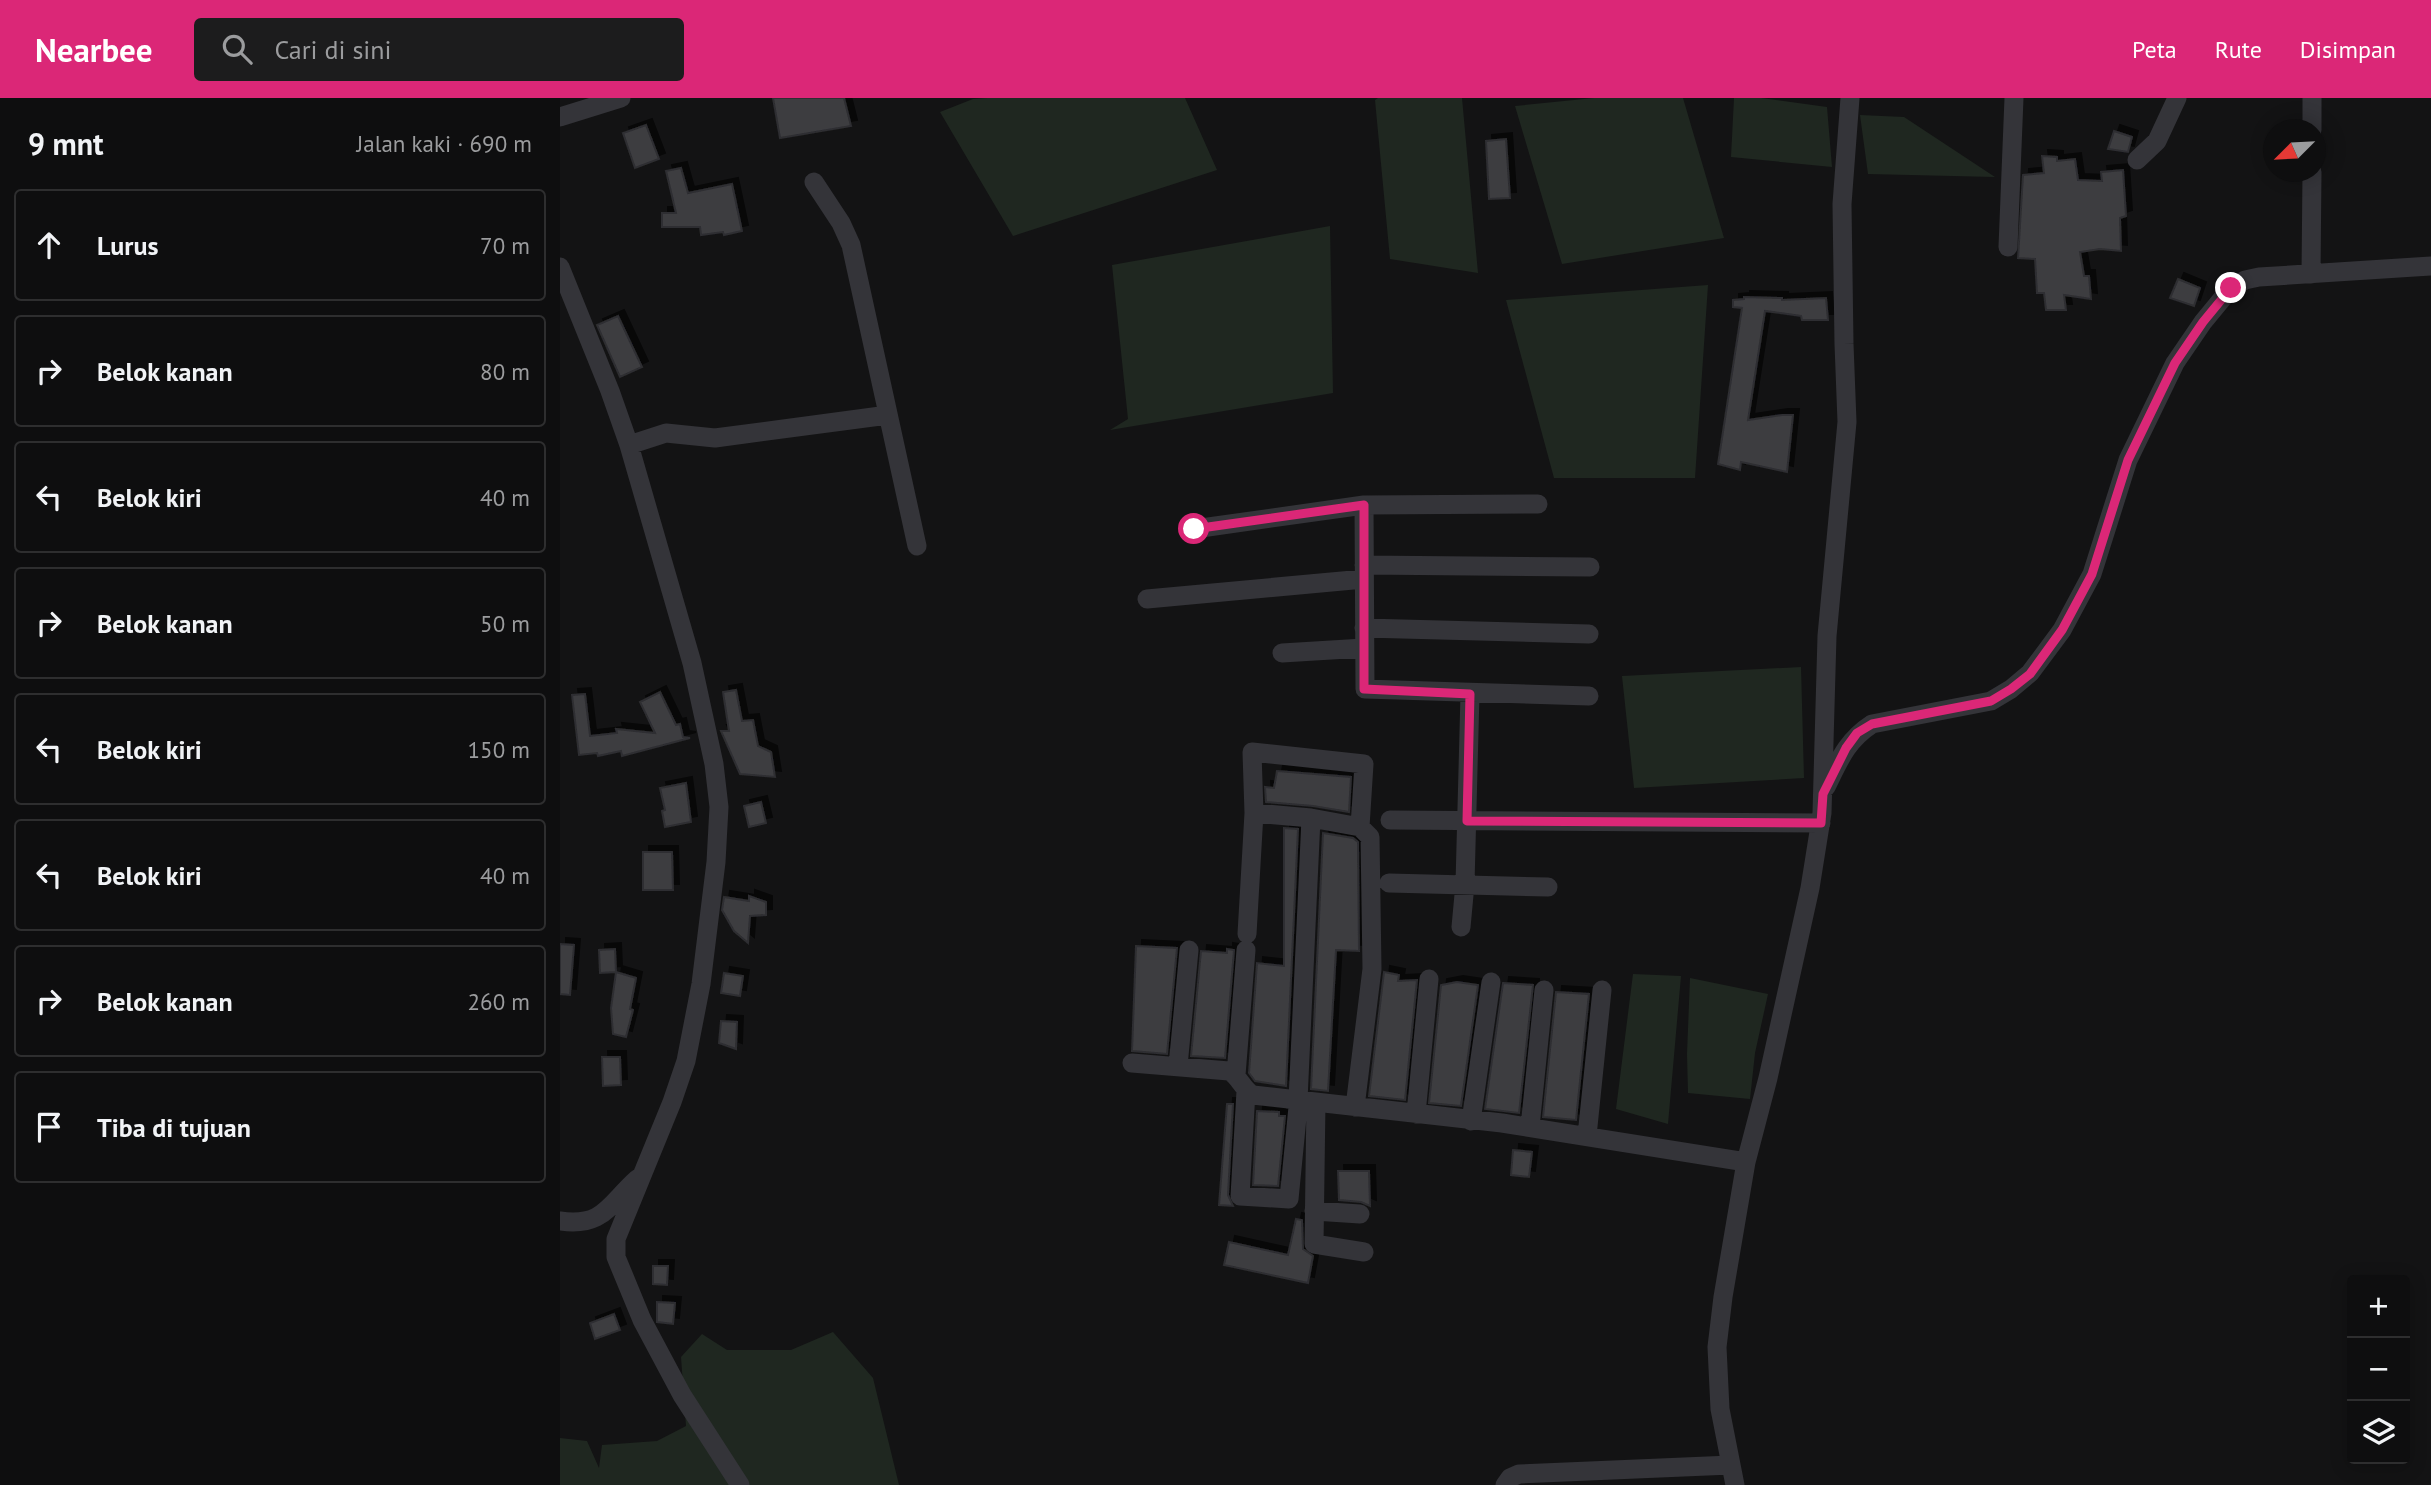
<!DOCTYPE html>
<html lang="id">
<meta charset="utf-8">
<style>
:root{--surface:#0e0e0f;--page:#1c1c1d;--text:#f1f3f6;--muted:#9b9c9e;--line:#2e2e2f;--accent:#db2777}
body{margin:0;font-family:"PT Sans",sans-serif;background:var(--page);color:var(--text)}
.controls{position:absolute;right:21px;bottom:21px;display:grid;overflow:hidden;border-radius:7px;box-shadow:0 4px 18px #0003}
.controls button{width:63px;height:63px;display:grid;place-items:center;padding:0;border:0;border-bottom:2px solid var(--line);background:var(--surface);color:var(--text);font:35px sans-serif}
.compass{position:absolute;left:1703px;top:21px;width:63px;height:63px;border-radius:50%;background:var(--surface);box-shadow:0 4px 18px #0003;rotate:246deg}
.stop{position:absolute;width:21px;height:21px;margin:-16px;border:5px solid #db2777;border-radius:50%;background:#fff}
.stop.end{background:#db2777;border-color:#fff;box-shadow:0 2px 7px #0008}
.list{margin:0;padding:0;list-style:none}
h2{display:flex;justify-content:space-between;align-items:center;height:91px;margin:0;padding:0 28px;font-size:30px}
h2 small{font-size:23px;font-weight:400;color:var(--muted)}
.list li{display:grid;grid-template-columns:46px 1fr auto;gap:21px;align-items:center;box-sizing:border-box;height:112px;margin:0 14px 14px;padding:0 14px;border:2px solid var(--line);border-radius:7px}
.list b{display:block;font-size:26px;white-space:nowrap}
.list em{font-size:23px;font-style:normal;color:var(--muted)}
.icon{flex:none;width:38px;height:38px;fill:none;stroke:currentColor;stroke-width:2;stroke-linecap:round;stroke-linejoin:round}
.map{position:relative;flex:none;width:1871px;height:1387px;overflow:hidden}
header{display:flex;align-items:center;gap:42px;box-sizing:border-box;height:98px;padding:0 35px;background:var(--accent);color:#fff}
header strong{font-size:33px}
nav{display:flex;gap:38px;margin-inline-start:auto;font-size:24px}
.search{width:490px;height:63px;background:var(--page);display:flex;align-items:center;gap:18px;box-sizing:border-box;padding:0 24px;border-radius:7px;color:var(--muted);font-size:26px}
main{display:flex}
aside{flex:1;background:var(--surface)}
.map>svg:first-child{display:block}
</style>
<header>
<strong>Nearbee</strong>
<div class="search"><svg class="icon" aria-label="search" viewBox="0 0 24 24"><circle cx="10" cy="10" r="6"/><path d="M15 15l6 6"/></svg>Cari di sini</div>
<nav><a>Peta</a><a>Rute</a><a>Disimpan</a></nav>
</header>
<main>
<aside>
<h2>9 mnt<small>Jalan kaki · 690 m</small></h2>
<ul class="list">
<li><svg class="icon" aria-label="ahead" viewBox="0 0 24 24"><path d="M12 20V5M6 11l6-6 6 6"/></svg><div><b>Lurus</b></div><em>70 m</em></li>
<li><svg class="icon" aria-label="right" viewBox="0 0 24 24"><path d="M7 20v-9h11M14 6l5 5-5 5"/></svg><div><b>Belok kanan</b></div><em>80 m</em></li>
<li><svg class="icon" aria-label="left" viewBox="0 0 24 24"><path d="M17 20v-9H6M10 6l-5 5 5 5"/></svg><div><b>Belok kiri</b></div><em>40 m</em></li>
<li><svg class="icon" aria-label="right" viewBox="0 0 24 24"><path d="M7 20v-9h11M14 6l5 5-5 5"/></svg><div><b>Belok kanan</b></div><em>50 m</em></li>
<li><svg class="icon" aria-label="left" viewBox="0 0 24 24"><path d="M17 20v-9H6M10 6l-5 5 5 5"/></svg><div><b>Belok kiri</b></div><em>150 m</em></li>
<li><svg class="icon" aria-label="left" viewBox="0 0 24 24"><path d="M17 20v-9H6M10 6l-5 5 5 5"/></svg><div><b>Belok kiri</b></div><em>40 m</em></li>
<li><svg class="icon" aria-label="right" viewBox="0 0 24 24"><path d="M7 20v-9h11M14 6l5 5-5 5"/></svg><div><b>Belok kanan</b></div><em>260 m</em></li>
<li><svg class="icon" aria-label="arrive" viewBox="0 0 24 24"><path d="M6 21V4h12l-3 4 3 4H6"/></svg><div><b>Tiba di tujuan</b></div></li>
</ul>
</aside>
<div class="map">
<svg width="1871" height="1387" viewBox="0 0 1871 1387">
<defs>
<filter id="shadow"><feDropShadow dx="6" dy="-6" stdDeviation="0" flood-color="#0009"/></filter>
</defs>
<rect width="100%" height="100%" fill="#131314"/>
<path fill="#1f2720" d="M427 0H625L657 72 453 138 380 14 413 1Z
M818 0H902L918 175 830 161 815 2Z
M1034 0H1123L1164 140 1002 166 955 8Z
M1174 0H1201L1267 9 1272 69 1171 59Z
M1300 17 1344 19 1435 79 1308 76Z
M770 128 773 295 550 332 568 321 552 167Z
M1148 187 1135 380H994L946 202Z
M1241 569 1244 680 1074 690 1062 578Z
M1073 876 1121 878 1108 1026 1056 1011Z
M1130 880 1208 896 1195 955 1190 1001 1128 995 1127 956Z
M273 1234 313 1280 339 1387H0V1340L27 1343 39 1370 42 1347 97 1343 126 1328 121 1259 142 1236 167 1252H231Z"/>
<path fill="#3d3d41" stroke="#2d2d30" stroke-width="2" filter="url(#shadow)" d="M213 0H284L291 28 220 40Z
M86 27 99 61 75 70 63 35Z
M1554 33 1572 39 1568 54 1548 51Z
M946 41 950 100 929 101 926 43Z
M1482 58 1497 59V63L1515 61 1518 82 1542 83 1541 74 1563 72 1566 118 1560 120 1561 153 1540 151 1520 154 1524 178H1529L1531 201 1504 197 1506 212H1486L1484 195H1477L1475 161 1458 160 1463 77 1484 75Z
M121 70 128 95 172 86 182 133 164 137 163 134 141 137 140 129H102V115H116L106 73Z
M1618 181 1640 190 1634 208 1610 200Z
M1184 199 1222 200V202L1266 200 1268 222H1242L1241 218 1205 213 1188 322 1222 317H1233L1227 374 1181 364 1180 372 1158 366 1182 210 1173 209V202L1184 201Z
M58 218 82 269 60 279 37 227Z
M176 592 182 623 193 622 198 648 211 654 215 679 180 676 161 633H169L163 594Z
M100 594 116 627 120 626 123 639 130 640 62 658 61 653 38 658 37 655 19 657 12 597 25 596 30 638 57 635 56 631 95 635 80 604Z
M717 673 791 679 789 714 753 708 706 704 705 689 714 690Z
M126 685 131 724 105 729 102 713 105 712 100 690Z
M201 704 206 725 189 729 184 708Z
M724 730 738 731 726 988 695 983 689 975 697 865 724 868Z
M763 735 793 740 798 744 799 853 776 852 768 993 751 991Z
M83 754H112L113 792H83Z
M189 798 206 804V817L190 818 188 845 174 833 162 812 164 799 189 803Z
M0 846 14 847 10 897 0 896Z
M576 848 617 850 607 956 572 953Z
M55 851 56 874 40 875 39 852Z
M667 851 674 852 665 960 631 958 641 853 667 855Z
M56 874 76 880 70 911 73 912 66 939 53 936 51 910Z
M824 874 839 877 838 883 857 882 845 1002 809 998Z
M164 875 183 878 180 898 161 895Z
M897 884 918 887 901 1008 869 1005 881 887Z
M943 885 973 887 959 1015 925 1011Z
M996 894 1029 896 1016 1022 983 1019Z
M161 923 177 924 176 951 159 945Z
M42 959H60L61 987 43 988Z
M667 1006H673L668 1097 673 1108 659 1107Z
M697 1013 719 1014V1018H725L718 1088 693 1087Z
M953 1052 972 1054 969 1079 951 1077Z
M778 1073H809L810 1108 801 1104 779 1102Z
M736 1121 742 1122 743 1151 753 1158 748 1185 664 1167 669 1144 728 1157Z
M93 1168H108L107 1187 93 1186Z
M97 1204 115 1205 113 1226 97 1224Z
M54 1216 60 1232 35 1241 30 1225Z"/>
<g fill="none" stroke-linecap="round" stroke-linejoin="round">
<path stroke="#343439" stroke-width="19" d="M0 19 61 0
M1752 32V0
M1577 62 1597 43 1617 0
M254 84 281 125 291 147 357 448
M1448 149 1454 0
M0 169 50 293 69 347 132 565 154 666 159 709 156 764 141 886 126 963 112 1004 56 1141V1159L82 1222 122 1297 180 1387
M1751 176 1752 74
M69 347 106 335 155 340 328 317
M804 407 805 591 1029 598
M634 431 804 407 978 406
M804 467 1030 469
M587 501 804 481
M804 530 1029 536
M722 555 804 550
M1266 689C1279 663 1286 643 1312 626L1431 603 1451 591 1470 575 1502 532 1532 476 1568 362 1615 265 1643 224 1671 190 1685 182 1699 179 1871 168
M694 715 692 654 804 666 800 729
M830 722 1261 725
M829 785 988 789
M901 829 905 786 910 596
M687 836 694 715 751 720
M572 965 669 973C680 979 682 991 693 997L942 1025 1186 1064
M618 968 629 852
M676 977 686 852
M686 993 680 1098 729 1101 738 1009
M738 1002 751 720 800 729 810 739 812 871 795 1009
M756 1004 754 1146 804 1154
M856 1016 869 881
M911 1023 931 884
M970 1029 984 892
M1027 1038 1042 892
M754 1113 800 1116
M0 1123C44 1129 48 1107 77 1081
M945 1387 950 1380 959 1376 1171 1367
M1175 1387 1160 1311 1157 1249 1163 1199 1186 1064 1208 980 1250 790 1262 715 1267 538 1287 324 1284 246 1282 106 1290 0"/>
</g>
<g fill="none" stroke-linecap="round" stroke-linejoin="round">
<path stroke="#db2777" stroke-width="9" d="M634 431 804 407V591L910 596 907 723 1261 725 1263 696 1286 650 1297 635 1312 626 1431 603 1451 591 1470 576 1502 532 1532 476 1568 362 1615 265 1643 224 1671 190"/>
</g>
</svg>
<div class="controls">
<button>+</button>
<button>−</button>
<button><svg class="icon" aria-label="layers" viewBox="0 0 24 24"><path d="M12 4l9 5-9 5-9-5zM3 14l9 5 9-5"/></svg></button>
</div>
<svg class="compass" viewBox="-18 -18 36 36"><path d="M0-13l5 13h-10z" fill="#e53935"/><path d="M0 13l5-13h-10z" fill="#9b9c9e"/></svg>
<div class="stop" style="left:634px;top:431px"></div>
<div class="stop end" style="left:1671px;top:190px"></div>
</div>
</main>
